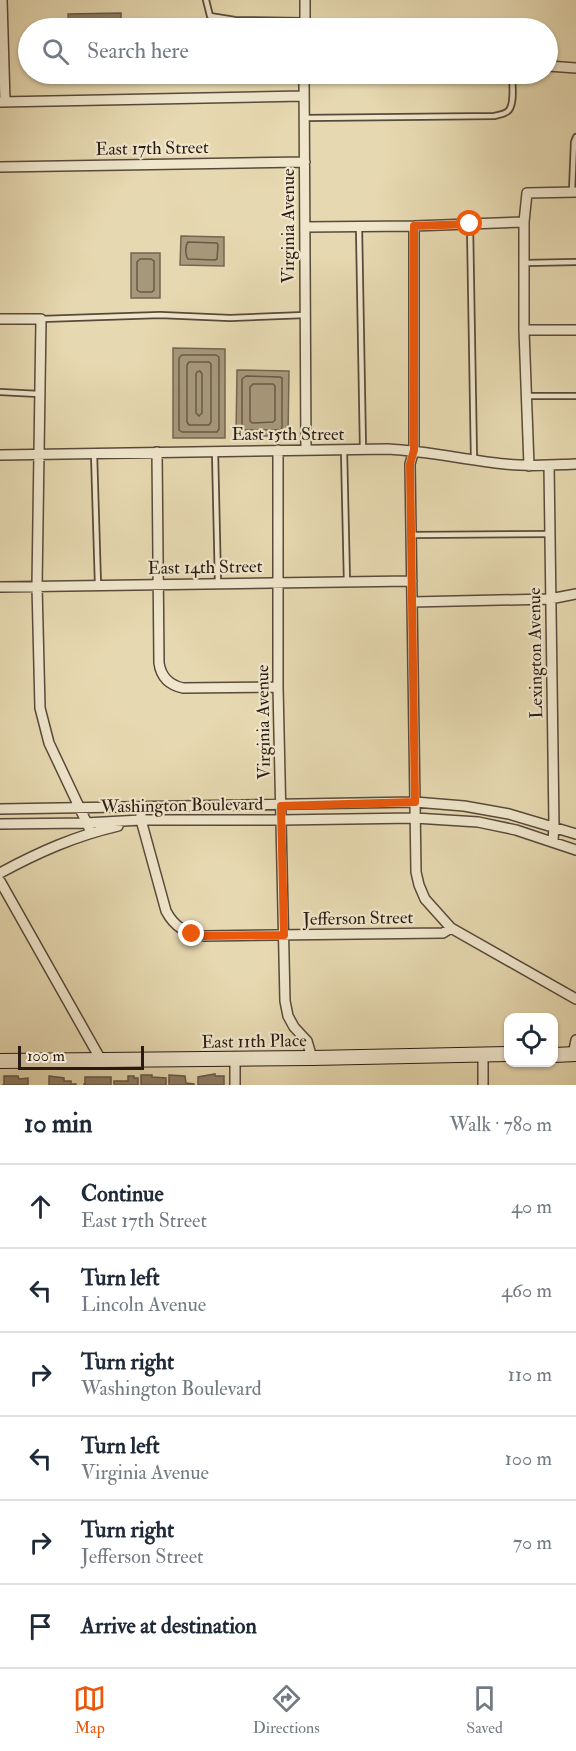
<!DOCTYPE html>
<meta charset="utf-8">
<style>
:root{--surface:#fff;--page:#f2f2f3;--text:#1f2937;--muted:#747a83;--line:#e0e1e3;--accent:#ea580c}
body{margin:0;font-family:"IM FELL Double Pica",serif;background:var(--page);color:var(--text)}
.controls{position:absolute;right:18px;bottom:18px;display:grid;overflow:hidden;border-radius:12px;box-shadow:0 2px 4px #0004}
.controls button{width:54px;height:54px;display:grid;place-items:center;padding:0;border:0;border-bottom:2px solid var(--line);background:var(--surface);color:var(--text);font:30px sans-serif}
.scale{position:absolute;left:18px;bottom:15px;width:126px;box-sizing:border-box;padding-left:6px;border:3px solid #291b12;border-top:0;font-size:16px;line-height:21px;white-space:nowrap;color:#291b12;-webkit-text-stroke:4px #efe6cc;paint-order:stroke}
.stop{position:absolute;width:18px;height:18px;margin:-14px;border:4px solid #ea580c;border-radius:50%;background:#fff}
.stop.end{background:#ea580c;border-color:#fff;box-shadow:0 2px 6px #0008}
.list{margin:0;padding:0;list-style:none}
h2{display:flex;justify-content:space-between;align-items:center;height:78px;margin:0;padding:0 24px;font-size:26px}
h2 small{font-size:20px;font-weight:400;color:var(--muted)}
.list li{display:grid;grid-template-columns:39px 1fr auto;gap:18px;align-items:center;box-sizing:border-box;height:84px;padding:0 24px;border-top:2px solid var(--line)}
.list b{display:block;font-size:22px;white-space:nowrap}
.list p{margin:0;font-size:20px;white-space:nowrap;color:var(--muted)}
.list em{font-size:20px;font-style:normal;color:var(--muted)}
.icon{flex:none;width:33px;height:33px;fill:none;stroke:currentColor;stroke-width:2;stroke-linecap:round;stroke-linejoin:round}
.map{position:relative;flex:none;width:576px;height:1085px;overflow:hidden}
.search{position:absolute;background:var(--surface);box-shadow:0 2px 4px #0004;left:18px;right:18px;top:18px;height:66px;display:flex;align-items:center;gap:15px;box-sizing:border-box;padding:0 21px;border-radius:33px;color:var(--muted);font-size:22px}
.sheet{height:582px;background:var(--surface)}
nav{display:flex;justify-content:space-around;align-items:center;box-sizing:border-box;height:84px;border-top:2px solid var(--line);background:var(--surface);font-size:16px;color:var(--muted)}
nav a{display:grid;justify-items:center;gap:3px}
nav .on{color:var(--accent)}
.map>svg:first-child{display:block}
</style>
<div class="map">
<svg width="576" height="1085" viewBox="0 0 576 1085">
<rect width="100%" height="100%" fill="#e6d8b0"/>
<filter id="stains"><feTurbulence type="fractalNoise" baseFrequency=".00333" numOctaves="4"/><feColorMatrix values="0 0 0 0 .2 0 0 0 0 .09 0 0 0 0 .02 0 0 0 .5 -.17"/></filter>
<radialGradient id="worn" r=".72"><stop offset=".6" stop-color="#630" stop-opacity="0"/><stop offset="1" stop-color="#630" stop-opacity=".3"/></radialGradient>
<path fill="#a6987a" stroke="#746650" stroke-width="1.5" d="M181 236 224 237V266L180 265Z
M131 253H160V298H131Z
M173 348 225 349V438H173Z
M237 370 289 371 288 436H236Z"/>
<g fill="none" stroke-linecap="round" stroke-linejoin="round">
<path stroke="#685a46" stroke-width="1.5" d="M188 242 217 243 218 245 217 259 215 260 188 259C185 255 185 246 188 242Z
M140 259H151L154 261V290L152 292H140L137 290V262Z
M182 355H216L219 357V429L217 432H182L179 430V358Z
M189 362H209L211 364V422L209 425H189L187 422V365Z
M200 371 202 374V413L199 416 196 413V374L197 372Z
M246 376 280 377 282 378V427L281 430H245L242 429V379Z
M253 384H273L275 386V420L273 422 252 423 250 421V387Z"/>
</g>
<path fill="#8b7d64" stroke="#615846" stroke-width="1.5" d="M121 13V28H69L68 14Z
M215 1074V1076H224V1085H198V1077Z
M141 1075H152V1077L166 1078V1085H141Z
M169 1075 185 1076 186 1083 194 1084V1085H169Z
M4 1076H18L19 1079 28 1078V1085H2H4Z
M49 1076 64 1078V1081H71V1084H76V1085H49Z
M128 1076H134V1078H138V1085H114V1081H128Z
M85 1077H111V1085H84V1084H85Z"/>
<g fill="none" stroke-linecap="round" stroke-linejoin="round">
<defs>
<path id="lane" d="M206 0 210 16 235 20 304 21
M304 118 494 116C499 115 506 114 509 110 515 102 512 83 512 74
M572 191 574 142 576 137
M470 225 474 459
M359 227 363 449
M525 263 576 262
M41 319 160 315 230 318 305 315
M0 392 39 394
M526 396H576
M344 450 347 582
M215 451 218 583
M94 453 98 585
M411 535 550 534"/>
<path id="street" d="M2 0 5 102
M305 28V0
M548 66 576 68
M304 74 306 450
M0 102 303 96
M0 167 305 162
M524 222V330L529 466
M414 226V450L410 464 416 872 419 885 425 899 451 928 576 999
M305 227 414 226 524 222 527 193 576 192
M0 319H41L37 586 40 708 49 743 91 832
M524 330H576
M278 450V687L285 1001 288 1016 294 1027 307 1041 312 1058
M157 452 159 663C161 677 169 685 183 688L278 687
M0 455 388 449C428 451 466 460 505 464 529 467 552 465 576 464
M549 465 554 826 553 841
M0 587 412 581
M412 602 550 599 576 594
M0 809 415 802 464 806 509 814 576 834
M141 815V820L166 911C175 928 185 932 204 936L443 933 451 928
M0 824 86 823 141 820H281L415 818 478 822 516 830 576 850
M0 873C39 852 75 836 118 826
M0 881 101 1060
M573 1055 576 1040
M235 1059V1085
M483 1085V1054"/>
<path id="secondary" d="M554 1055 576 1054
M0 1061 312 1058 508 1054"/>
</defs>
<use href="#lane" stroke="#584a3a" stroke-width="8"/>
<use href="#street" stroke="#584a3a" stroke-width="12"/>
<use href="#secondary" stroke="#291b12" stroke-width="16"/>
<use href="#lane" stroke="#efe6cc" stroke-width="4.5"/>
<use href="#street" stroke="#efe6cc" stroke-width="9"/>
<use href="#secondary" stroke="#efe6cc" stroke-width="14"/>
</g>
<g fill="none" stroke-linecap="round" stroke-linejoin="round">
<path stroke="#ea580c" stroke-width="8" d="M192 934 204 936 284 935 281 806 415 802 410 464 414 450V226L470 224"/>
</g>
<g text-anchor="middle" stroke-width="4.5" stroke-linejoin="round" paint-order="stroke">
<g font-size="18" fill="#291b12" stroke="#efe6cc">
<text transform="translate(152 148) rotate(-1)" y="6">East 17th Street</text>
<text transform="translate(288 226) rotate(-90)" y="6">Virginia Avenue</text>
<text x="288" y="440">East 15th Street</text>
<text transform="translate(205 567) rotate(-1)" y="6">East 14th Street</text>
<text transform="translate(535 653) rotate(-91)" y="6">Lexington Avenue</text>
<text transform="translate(263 722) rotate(-91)" y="6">Virginia Avenue</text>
<text transform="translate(182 805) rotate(-1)" y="6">Washington Boulevard</text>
<text transform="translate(358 918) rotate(-1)" y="6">Jefferson Street</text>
<text transform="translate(254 1041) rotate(-1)" y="6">East 11th Place</text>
</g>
</g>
<rect width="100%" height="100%" filter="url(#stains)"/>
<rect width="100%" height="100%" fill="url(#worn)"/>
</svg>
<div class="controls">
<button><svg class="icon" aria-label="locate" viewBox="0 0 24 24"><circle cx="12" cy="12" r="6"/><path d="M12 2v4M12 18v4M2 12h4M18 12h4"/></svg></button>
</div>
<div class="scale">100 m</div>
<div class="stop" style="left:470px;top:224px"></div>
<div class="stop end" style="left:192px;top:934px"></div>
<div class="search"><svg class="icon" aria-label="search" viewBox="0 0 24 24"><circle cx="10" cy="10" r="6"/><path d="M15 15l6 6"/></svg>Search here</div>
</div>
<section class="sheet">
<h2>10 min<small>Walk · 780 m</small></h2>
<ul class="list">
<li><svg class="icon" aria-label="ahead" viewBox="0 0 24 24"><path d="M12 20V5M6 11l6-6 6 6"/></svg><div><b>Continue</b><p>East 17th Street</p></div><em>40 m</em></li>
<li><svg class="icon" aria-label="left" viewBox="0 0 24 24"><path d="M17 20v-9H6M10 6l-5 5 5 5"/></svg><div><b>Turn left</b><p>Lincoln Avenue</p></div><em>460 m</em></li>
<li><svg class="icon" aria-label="right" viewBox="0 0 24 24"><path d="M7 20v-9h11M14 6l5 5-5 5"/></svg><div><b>Turn right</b><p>Washington Boulevard</p></div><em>110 m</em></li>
<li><svg class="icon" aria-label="left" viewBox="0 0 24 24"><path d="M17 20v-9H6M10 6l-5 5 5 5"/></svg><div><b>Turn left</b><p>Virginia Avenue</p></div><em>100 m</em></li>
<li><svg class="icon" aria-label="right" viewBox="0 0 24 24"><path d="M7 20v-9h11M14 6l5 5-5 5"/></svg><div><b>Turn right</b><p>Jefferson Street</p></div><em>70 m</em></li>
<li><svg class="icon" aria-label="arrive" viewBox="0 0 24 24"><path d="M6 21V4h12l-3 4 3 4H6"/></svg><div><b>Arrive at destination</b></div></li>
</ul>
</section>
<nav>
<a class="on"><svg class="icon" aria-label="map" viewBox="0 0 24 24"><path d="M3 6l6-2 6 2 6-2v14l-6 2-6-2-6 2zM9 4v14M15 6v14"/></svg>Map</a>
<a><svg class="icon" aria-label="directions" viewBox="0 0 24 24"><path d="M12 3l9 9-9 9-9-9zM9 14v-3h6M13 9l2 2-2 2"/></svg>Directions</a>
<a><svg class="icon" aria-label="saved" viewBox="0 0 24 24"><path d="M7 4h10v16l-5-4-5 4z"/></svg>Saved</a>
</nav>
